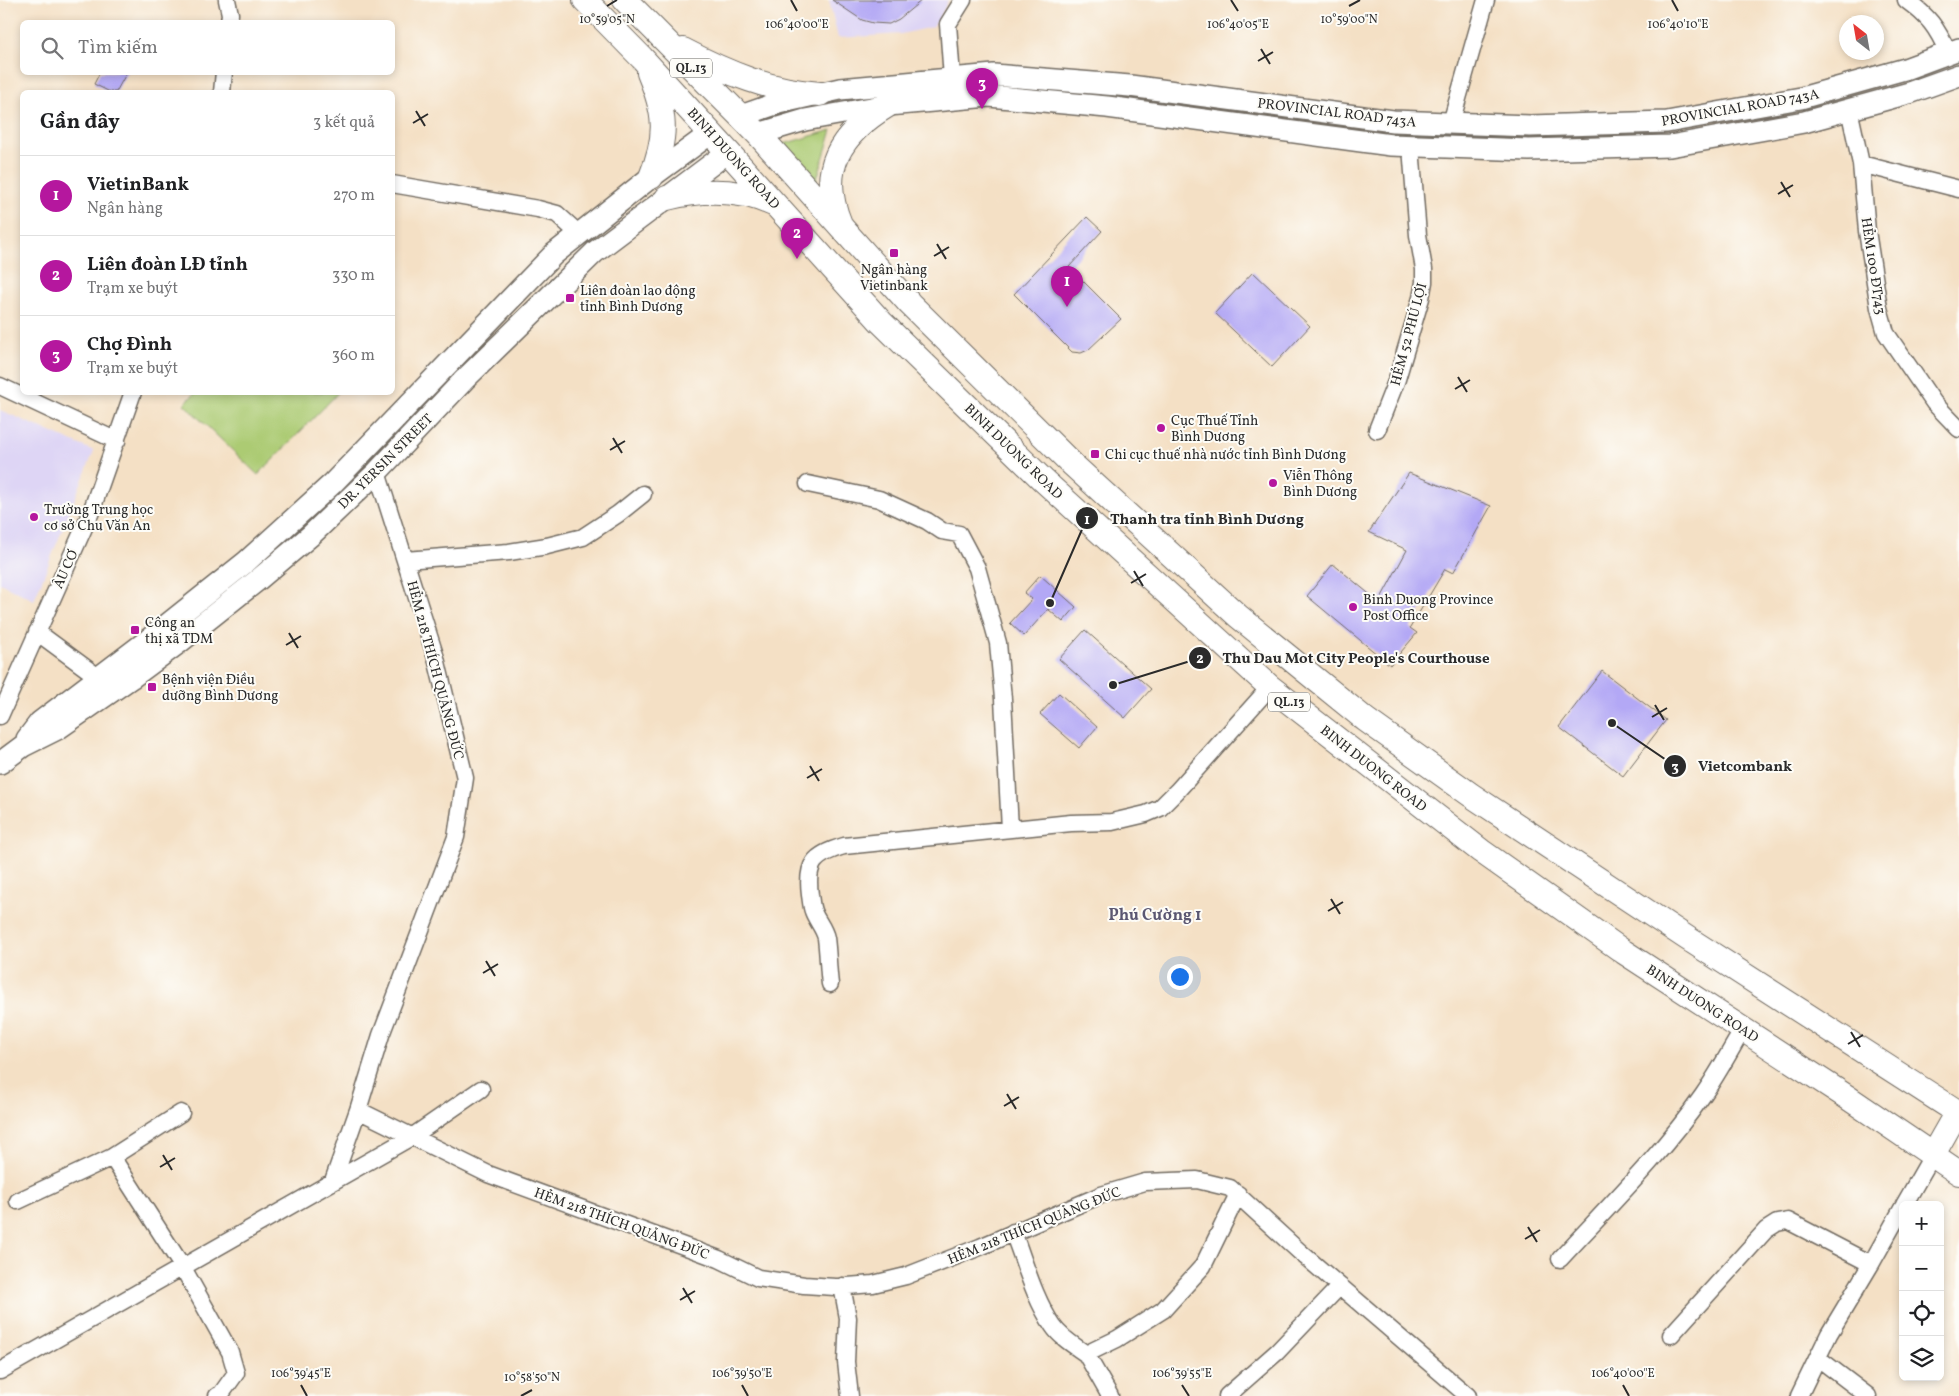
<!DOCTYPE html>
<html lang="vi">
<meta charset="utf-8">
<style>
:root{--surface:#fff;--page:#f6f6f6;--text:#202124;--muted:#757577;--line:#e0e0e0;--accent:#b5179e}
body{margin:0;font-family:Vollkorn,serif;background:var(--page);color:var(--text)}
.controls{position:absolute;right:15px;bottom:15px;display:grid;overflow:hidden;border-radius:8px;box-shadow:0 2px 8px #0003}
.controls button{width:45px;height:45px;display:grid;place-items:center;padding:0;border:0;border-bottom:1px solid var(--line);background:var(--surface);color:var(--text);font:25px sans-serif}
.compass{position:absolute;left:1839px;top:15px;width:45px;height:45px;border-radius:50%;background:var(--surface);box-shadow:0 2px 8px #0003;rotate:329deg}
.you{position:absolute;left:1179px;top:976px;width:18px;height:18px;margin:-12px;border:4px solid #fff;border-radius:50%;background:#1a73e8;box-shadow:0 0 0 8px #1a73e833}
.badge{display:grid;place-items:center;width:32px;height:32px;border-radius:50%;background:var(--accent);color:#fff;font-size:16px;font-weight:700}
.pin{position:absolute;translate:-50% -41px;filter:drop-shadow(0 1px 2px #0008)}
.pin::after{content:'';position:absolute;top:26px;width:18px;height:15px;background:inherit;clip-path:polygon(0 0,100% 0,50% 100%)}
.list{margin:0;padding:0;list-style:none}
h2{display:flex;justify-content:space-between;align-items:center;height:65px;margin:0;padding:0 20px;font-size:21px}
h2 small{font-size:16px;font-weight:400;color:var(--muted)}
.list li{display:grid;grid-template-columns:32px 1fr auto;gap:15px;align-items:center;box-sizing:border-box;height:80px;padding:0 20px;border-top:1px solid var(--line)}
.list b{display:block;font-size:19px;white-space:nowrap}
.list p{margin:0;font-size:16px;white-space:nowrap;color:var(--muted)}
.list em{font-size:16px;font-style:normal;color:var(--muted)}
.icon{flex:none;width:28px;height:28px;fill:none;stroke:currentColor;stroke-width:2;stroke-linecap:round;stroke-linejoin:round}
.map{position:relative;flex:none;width:1959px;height:1396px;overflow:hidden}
.search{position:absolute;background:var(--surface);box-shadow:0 2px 8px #0003;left:20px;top:20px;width:375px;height:55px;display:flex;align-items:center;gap:12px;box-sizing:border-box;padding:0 18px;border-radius:8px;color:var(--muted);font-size:19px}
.panel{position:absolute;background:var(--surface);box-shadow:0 2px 8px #0003;left:20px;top:90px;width:375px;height:305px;border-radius:8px}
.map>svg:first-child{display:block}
</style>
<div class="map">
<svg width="1959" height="1396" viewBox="0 0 1959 1396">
<rect width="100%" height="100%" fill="#fdfcf7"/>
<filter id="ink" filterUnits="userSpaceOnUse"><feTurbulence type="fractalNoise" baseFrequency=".02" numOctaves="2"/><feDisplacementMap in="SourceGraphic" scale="10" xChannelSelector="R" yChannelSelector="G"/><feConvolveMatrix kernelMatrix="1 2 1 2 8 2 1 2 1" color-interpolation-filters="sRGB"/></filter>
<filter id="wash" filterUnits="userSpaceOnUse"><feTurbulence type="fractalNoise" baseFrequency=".0096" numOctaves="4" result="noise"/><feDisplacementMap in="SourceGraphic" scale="20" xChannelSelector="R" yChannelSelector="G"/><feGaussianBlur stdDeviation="1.12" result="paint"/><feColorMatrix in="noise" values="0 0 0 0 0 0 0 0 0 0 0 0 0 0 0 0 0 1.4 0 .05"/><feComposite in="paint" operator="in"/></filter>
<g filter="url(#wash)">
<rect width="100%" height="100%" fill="#f4e0c5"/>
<path fill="#ded5f5" d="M829 0H948L939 20 932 27 901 34 838 38Z
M0 410 94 451 34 600 0 583Z"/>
<path fill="#accb73" stroke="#6c7b4f" d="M832 130 816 182 780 145Z
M196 392H338V393L258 475 184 404Z"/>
<g id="blocks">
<path fill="#b3a8f5" d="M832 0H922L899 19 889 24 873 23 862 20Z
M100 72H127L116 92H110L94 84Z
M1087 217 1102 231 1069 267 1121 319 1088 350 1081 353 1072 352 1014 294Z
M1253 272 1310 326 1272 367 1215 313Z
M1409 473 1491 506 1453 573 1445 569 1410 628 1417 633 1390 665 1307 596 1333 564 1379 602 1407 550 1369 532Z
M1040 575 1076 607 1063 622 1048 609 1024 636 1010 623 1032 599 1024 593Z
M1085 630 1151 689 1125 718 1059 659Z
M1602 671 1666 720 1623 776 1559 727Z
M1059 693 1097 727 1079 748 1040 714Z"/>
</g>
</g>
<g filter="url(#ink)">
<use href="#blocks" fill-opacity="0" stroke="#716a61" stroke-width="1"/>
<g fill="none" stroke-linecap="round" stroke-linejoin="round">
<defs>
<path id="minor" d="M227 0 230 14 229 22
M1906 0C1928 16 1937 27 1948 53
M952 78 948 24 963 0
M222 92 224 72
M1849 109 1861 164 1867 231 1879 308 1886 333 1934 403 1959 429
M1451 123 1486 0
M1861 164 1959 189
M392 184 538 209 557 214 579 234
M0 386 117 441
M1377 430 1397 379 1421 298 1424 282V269L1418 235 1411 147
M377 472 436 658 465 778 456 837 381 1035 358 1110 488 1174 719 1259 758 1278 804 1285 835 1287 873 1284 906 1276 980 1247 1101 1195 1145 1182 1197 1180 1230 1188 1300 1252 1468 1396
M808 484 879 499 927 521 942 531 959 534 977 568 998 643 1003 699 1010 829
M405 560 509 552 547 546 583 537 618 514 643 494
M37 632 98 677
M0 716 91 512 133 392
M830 984C828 969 828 953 826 938 824 928 816 920 813 911 811 906 811 900 810 895 806 864 813 855 844 846L1071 823 1112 822 1146 814 1160 808 1177 791 1270 687
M112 1157 182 1266 230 1352 236 1373 221 1394 217 1396
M333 1181 358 1110
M18 1201 112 1157 181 1113
M1904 1205 1932 1156
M1013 1232C1025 1263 1034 1298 1053 1326 1061 1338 1075 1346 1086 1354L1117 1339 1163 1310 1203 1266 1238 1194
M1560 1259C1609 1206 1662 1154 1703 1095 1718 1074 1730 1051 1743 1029
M842 1286 848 1318 846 1362 850 1396
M1671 1335 1766 1230 1777 1223 1788 1221 1871 1264
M1086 1354 1110 1396
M1818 1358 1868 1396
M0 1371 413 1136 481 1089
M1227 1396 1277 1352 1340 1286
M1799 1396 1829 1334 1871 1264 1903 1207"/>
<path id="major" d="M741 116 778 103 840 89 994 75 1130 86 1393 121 1530 126 1667 122 1801 98 1905 69 1959 49
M758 134 805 120 888 105 989 96 1107 107 1391 145 1529 150 1670 146 1804 122 1909 93 1959 75
M27 739 40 722 148 640 246 562 332 484 554 254 651 177 711 133
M0 763 23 746 59 728 131 678 181 641 259 579 310 536 377 472 464 380 595 252 728 152"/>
<path id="highway" d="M585 0 642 58 728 152 881 322 1043 480 1270 687 1481 851 1624 952 1847 1097 1959 1173
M625 0 758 134 910 304 1073 465 1238 616 1366 720 1471 795 1687 938 1959 1113
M683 50C727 73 770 91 820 94
M649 73C666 114 668 135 651 177
M667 198C703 189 740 189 773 204
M840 224C817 169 840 134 888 105
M1932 1156 1957 1112"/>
</defs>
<use href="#minor" stroke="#716a61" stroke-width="19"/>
<use href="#major" stroke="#716a61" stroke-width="24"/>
<use href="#highway" stroke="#716a61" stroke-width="26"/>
<use href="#minor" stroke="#fff" stroke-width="16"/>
<use href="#major" stroke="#fff" stroke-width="21"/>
<use href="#highway" stroke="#fff" stroke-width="24"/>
</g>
</g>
<path fill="none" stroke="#2b2b2b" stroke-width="2" d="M791 0 797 11M1231 0 1238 11M1672 0 1678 11M607 6 617 0M1349 6 1360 0M1261 49 1270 64M1258 61 1273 52M416 111 425 126M413 123 428 114M1781 182 1790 197M1778 194 1793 185M937 244 946 259M934 256 949 247M1458 377 1467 392M1455 389 1470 380M613 438 622 453M610 450 625 441M1134 571 1143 586M1131 583 1146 574M289 633 298 648M286 645 301 636M1655 705 1664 720M1652 717 1667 708M810 766 819 781M807 778 822 769M1331 899 1340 914M1328 911 1343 902M486 961 495 976M483 973 498 964M1851 1032 1860 1047M1848 1044 1863 1035M1007 1094 1016 1109M1004 1106 1019 1097M163 1155 172 1170M160 1167 175 1158M1528 1227 1537 1242M1525 1239 1540 1230M683 1288 692 1303M680 1300 695 1291M301 1385 307 1396M742 1385 748 1396M1182 1385 1189 1396M1623 1385 1629 1396M521 1396 532 1390"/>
<g fill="#b5179e" stroke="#fdfcf7" stroke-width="2">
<rect x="889" y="248" width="10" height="10" rx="2.5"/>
<rect x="565" y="293" width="10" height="10" rx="2.5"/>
<circle cx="1161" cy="428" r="5"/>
<rect x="1090" y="449" width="10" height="10" rx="2.5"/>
<circle cx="1273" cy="483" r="5"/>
<circle cx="34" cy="517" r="5"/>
<circle cx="1353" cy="607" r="5"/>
<rect x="130" y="625" width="10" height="10" rx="2.5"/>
<rect x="147" y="682" width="10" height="10" rx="2.5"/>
</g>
<g text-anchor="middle" stroke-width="4" stroke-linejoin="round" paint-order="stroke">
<g fill="#fdfcf7" stroke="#6a6a68" stroke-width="1">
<rect x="670" y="58.5" width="42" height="19" rx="4"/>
<rect x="1268" y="692.5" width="42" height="19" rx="4"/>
</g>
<g font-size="12" font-weight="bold" fill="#2b2b2b">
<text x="691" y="72">QL.13</text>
<text x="1289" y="706">QL.13</text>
</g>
<g font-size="14" fill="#2b2b2b" stroke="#fdfcf7">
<text transform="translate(1740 107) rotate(-10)" y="5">PROVINCIAL ROAD 743A</text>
<text transform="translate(1337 112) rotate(7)" y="5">PROVINCIAL ROAD 743A</text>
<text transform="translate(734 158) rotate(48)" y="5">BINH DUONG ROAD</text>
<text transform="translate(1874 266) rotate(81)" y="5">HẺM 100 ĐT743</text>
<text transform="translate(1408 334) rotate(-75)" y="5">HẺM 52 PHÚ LỢI</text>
<text transform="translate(1014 451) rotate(44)" y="5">BINH DUONG ROAD</text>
<text transform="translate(385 461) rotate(-45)" y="5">DR. YERSIN STREET</text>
<text transform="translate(65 569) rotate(-66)" y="5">ÂU CƠ</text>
<text transform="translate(436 670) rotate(75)" y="5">HẺM 218 THÍCH QUẢNG ĐỨC</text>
<text transform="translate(1374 768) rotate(38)" y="5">BINH DUONG ROAD</text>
<text transform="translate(1703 1003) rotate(33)" y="5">BINH DUONG ROAD</text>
<text transform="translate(622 1223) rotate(20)" y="5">HẺM 218 THÍCH QUẢNG ĐỨC</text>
<text transform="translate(1034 1225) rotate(-22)" y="5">HẺM 218 THÍCH QUẢNG ĐỨC</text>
</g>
<g font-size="14" fill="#2b2b2b" stroke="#fdfcf7" text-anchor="start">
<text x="894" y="274" text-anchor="middle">Ngân hàng<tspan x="894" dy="16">Vietinbank</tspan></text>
<text x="580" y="295">Liên đoàn lao động<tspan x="580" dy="16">tỉnh Bình Dương</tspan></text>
<text x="1171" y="425">Cục Thuế Tỉnh<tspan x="1171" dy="16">Bình Dương</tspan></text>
<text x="1105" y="459">Chi cục thuế nhà nước tỉnh Bình Dương</text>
<text x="1283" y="480">Viễn Thông<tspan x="1283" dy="16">Bình Dương</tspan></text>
<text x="44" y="514">Trường Trung học<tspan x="44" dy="16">cơ sở Chu Văn An</tspan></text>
<text x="1363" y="604">Binh Duong Province<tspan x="1363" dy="16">Post Office</tspan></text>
<text x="145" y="627">Công an<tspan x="145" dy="16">thị xã TDM</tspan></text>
<text x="162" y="684">Bệnh viện Điều<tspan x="162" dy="16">dưỡng Bình Dương</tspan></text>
</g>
<g font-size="16" font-weight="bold" fill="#5b5772" stroke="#fdfcf7">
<text x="1155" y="920">Phú Cường 1</text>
</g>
</g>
<g font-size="12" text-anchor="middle" fill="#2b2b2b" stroke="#fdfcf7" stroke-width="4" stroke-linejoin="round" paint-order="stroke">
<text x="607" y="23">10°59'05"N</text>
<text x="1349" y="23">10°59'00"N</text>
<text x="797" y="28">106°40'00"E</text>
<text x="1238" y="28">106°40'05"E</text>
<text x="1678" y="28">106°40'10"E</text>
<text x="301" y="1377">106°39'45"E</text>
<text x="742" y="1377">106°39'50"E</text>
<text x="1182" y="1377">106°39'55"E</text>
<text x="1623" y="1377">106°40'00"E</text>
<text x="532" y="1381">10°58'50"N</text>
</g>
<path fill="none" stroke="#2b2b2b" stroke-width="2" d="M1050 603L1087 518M1113 685L1200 658M1612 723L1675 766"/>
<g fill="#2b2b2b" stroke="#fdfcf7" stroke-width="2">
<circle cx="1050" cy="603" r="5"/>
<circle cx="1113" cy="685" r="5"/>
<circle cx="1612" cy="723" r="5"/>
<circle cx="1087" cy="518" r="12"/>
<circle cx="1200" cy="658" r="12"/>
<circle cx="1675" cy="766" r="12"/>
</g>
<g font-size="15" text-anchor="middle" font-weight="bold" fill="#fff">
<text x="1087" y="524">1</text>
<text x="1200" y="663">2</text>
<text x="1675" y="771">3</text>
</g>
<g font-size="15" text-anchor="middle" font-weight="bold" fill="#2b2b2b" stroke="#fdfcf7" stroke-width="4" stroke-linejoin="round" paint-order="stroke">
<text x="1207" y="524">Thanh tra tỉnh Bình Dương</text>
<text x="1356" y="663">Thu Dau Mot City People's Courthouse</text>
<text x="1745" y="771">Vietcombank</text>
</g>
</svg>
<div class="controls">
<button>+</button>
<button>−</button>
<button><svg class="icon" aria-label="locate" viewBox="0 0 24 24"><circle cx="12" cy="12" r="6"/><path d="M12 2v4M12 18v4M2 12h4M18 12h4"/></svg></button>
<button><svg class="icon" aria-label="layers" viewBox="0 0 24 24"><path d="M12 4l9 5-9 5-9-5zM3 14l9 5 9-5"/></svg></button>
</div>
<svg class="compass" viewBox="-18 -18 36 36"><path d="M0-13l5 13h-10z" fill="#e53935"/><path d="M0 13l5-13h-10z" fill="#757577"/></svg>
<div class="you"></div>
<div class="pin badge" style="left:1067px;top:307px">1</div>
<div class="pin badge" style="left:797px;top:259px">2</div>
<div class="pin badge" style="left:982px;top:109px">3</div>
<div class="search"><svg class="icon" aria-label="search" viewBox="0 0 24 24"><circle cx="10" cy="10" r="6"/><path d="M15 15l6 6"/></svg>Tìm kiếm</div>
<section class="panel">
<h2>Gần đây<small>3 kết quả</small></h2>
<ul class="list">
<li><span class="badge">1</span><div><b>VietinBank</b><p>Ngân hàng</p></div><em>270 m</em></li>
<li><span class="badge">2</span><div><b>Liên đoàn LĐ tỉnh</b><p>Trạm xe buýt</p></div><em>330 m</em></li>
<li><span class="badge">3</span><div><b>Chợ Đình</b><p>Trạm xe buýt</p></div><em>360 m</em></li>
</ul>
</section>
</div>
